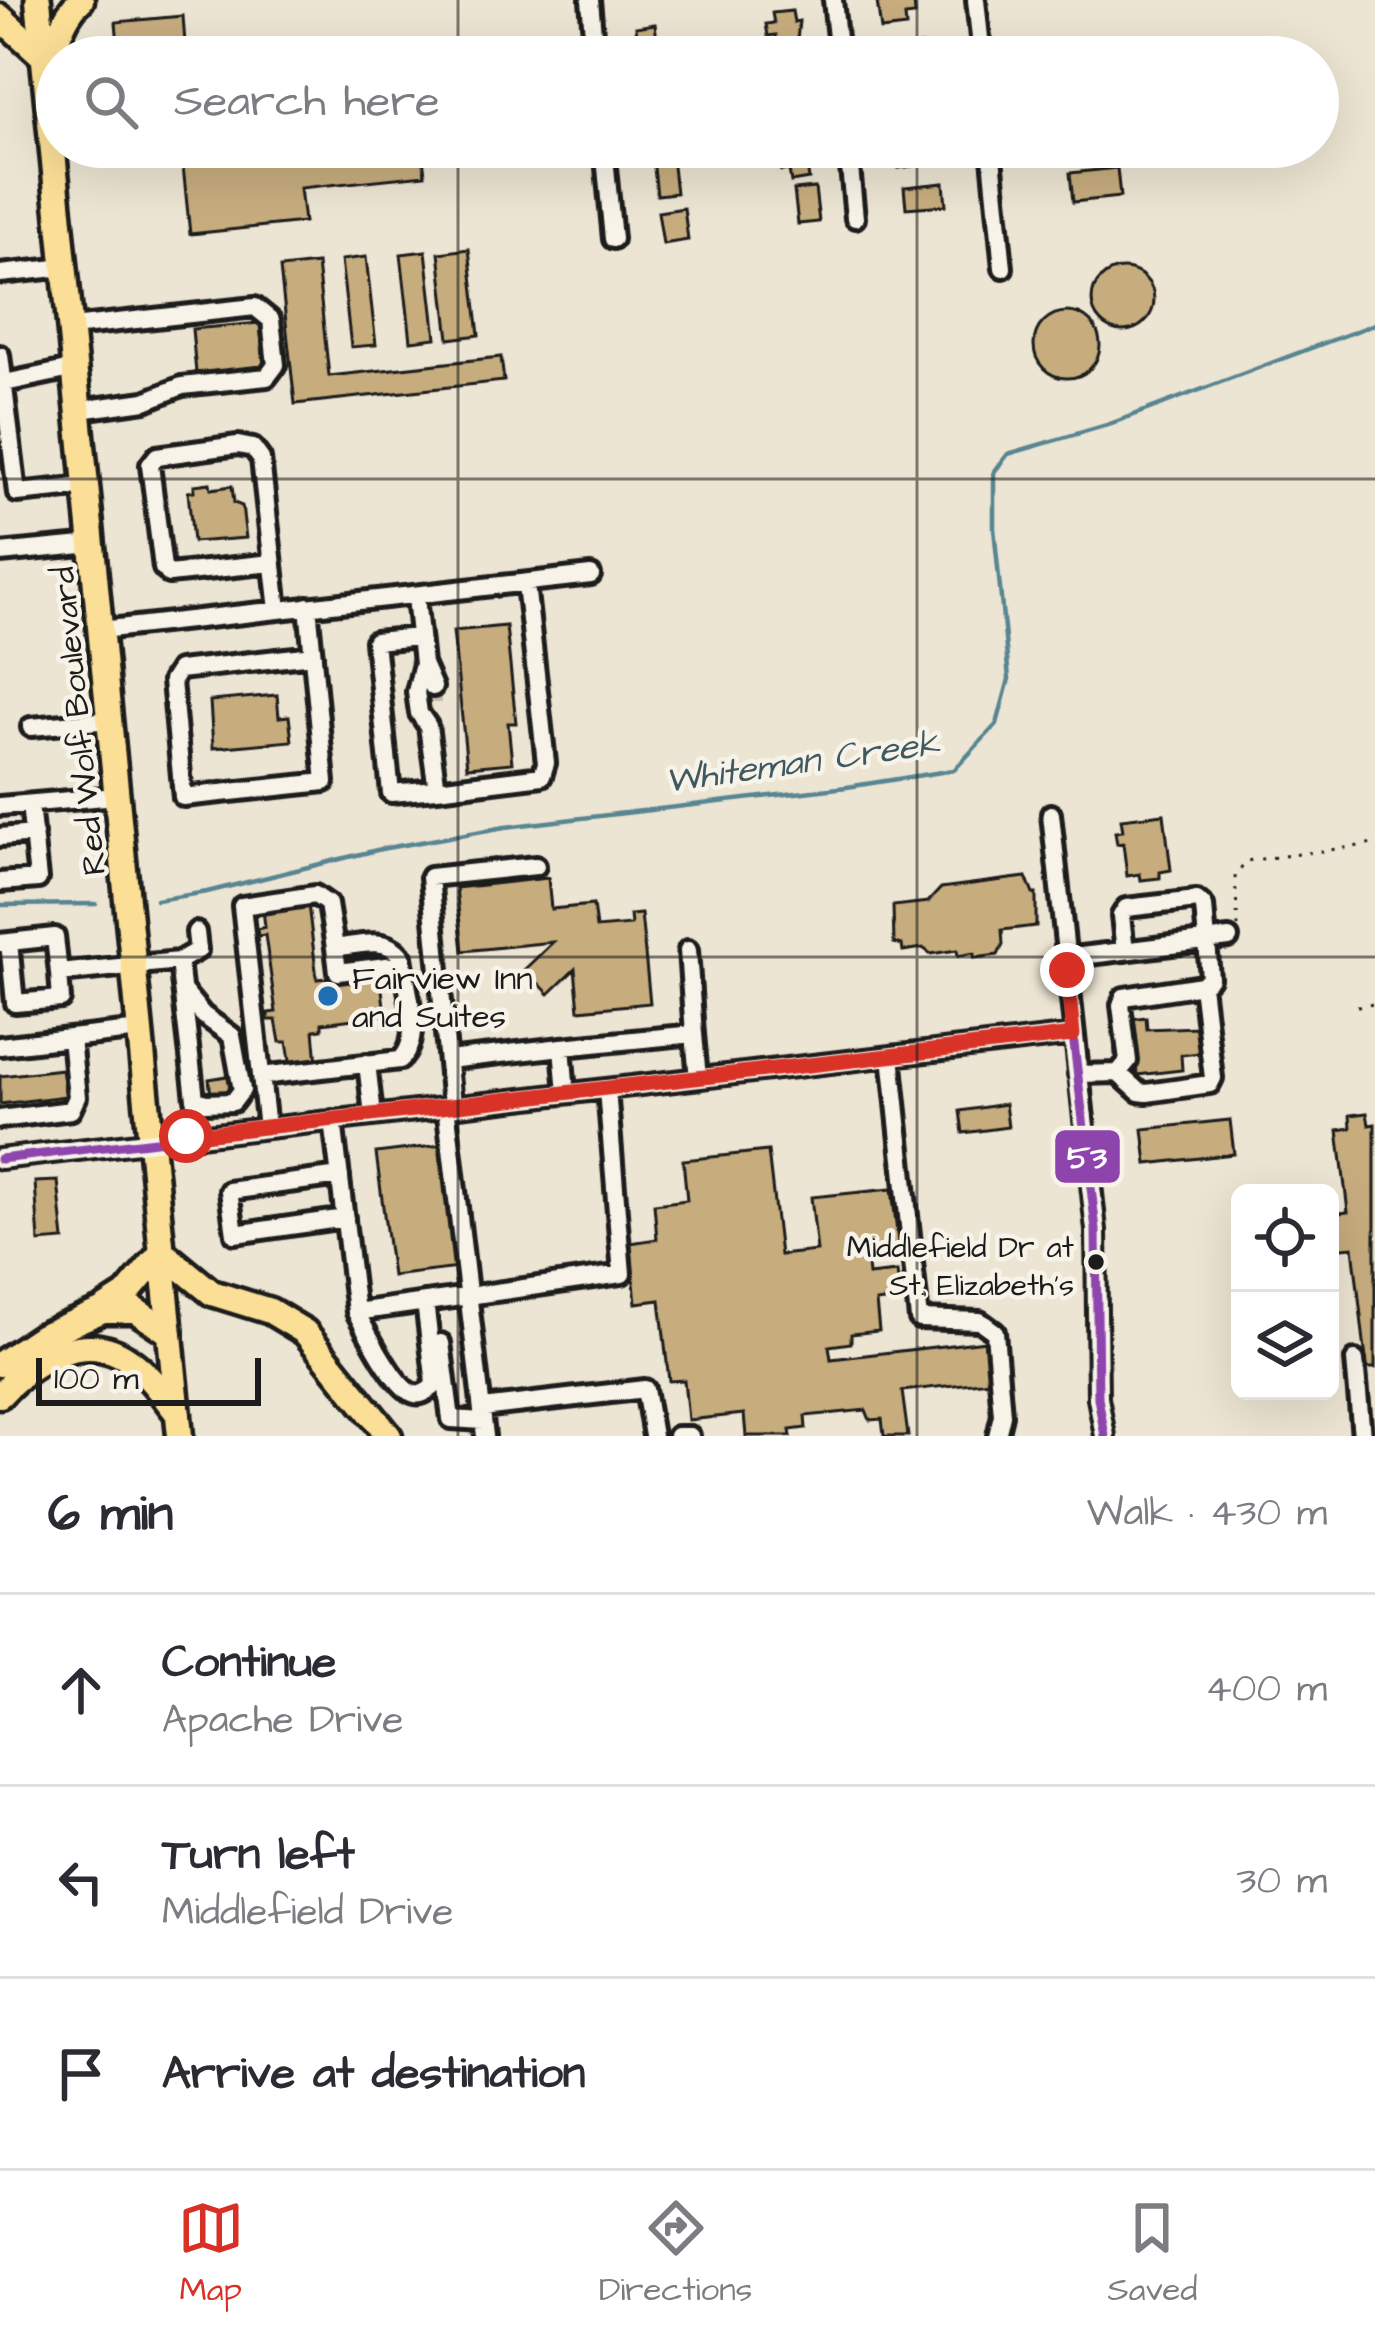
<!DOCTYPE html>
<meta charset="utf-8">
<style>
:root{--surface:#fff;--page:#f2f2f3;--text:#2b2b33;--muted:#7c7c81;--line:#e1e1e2;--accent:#d93025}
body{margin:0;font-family:"Architects Daughter",sans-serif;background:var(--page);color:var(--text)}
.controls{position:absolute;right:36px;bottom:36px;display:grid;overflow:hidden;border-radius:18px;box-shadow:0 12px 48px #0002}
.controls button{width:108px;height:108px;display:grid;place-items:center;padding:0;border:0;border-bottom:3px solid var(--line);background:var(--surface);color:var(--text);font:60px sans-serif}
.scale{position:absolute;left:36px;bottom:30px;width:225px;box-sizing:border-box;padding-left:12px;border:6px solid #1c1c1c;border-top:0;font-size:33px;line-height:42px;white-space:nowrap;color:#1c1c1c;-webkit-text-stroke:9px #f7f3e8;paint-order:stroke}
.stop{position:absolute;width:36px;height:36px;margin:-27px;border:9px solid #d93025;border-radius:50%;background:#fff}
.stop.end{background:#d93025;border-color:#fff;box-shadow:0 3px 12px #0008}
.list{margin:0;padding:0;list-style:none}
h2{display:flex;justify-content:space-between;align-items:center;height:156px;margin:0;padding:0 48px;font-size:51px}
h2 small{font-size:39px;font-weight:400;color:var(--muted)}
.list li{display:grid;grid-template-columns:78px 1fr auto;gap:36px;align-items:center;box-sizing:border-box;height:192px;padding:0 48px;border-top:3px solid var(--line)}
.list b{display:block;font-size:45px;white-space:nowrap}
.list p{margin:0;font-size:39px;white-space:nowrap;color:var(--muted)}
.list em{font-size:39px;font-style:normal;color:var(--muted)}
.icon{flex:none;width:66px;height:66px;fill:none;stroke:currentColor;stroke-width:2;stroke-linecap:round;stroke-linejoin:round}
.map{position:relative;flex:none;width:1375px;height:1436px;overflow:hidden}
.search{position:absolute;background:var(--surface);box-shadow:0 12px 48px #0002;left:36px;right:36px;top:36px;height:132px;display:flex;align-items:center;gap:30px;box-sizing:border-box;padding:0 42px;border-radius:66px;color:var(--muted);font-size:45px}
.sheet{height:732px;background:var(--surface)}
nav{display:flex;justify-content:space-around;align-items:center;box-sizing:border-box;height:168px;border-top:3px solid var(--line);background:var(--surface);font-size:33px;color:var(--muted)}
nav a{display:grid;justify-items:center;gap:6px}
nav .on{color:var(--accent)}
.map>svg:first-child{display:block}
</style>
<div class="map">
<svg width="1375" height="1436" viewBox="0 0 1375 1436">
<rect width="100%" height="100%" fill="#ede5d3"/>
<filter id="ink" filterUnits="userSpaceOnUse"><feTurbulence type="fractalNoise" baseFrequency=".00833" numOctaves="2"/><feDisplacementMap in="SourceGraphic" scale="24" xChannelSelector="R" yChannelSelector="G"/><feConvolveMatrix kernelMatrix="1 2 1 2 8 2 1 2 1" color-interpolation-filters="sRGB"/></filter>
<g filter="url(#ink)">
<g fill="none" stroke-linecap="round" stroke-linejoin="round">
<path stroke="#598592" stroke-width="4.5" d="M156 900 207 892 381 849 505 827 847 787 954 770 997 724 1009 679 994 528V472L1008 454 1107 425 1375 324
M0 905 96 904"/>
</g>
<path fill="#c7ad7e" stroke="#1c1c1c" stroke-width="3" d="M914 0 915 15 905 16 906 27 881 30 877 2Z
M792 11 794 22 799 21 797 41 777 44 776 35 768 36 766 24 774 23 772 13Z
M183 16 186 57H119L116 22Z
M655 24 659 56 640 57 636 27Z
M922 45 924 57H883L888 56 887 49Z
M181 147H422L425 175 300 188 304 222 190 234Z
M813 147 816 163 807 165 809 179 791 182 789 170 781 171 778 152Z
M891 147H928V154L918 155 919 165 899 168 897 151 892 152Z
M672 157 676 193 657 195 653 159Z
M1117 168 1120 197 1073 202 1070 173Z
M944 183 946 205 906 208 904 187Z
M815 188 819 222 798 224 794 190Z
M684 208 688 240 663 244 658 212Z
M469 249 479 335 449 339 439 253Z
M426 251 436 338 411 341 401 254Z
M366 257 376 345 351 347 341 260Z
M317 264 329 376 501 357 504 381 295 404 280 268Z
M1092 300a31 31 0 1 1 62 0a31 31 0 1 1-62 0Z
M1034 345a33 33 0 1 1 66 0a33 33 0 1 1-66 0Z
M260 323 264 367 196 373 192 329Z
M210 483 211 489 232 486 234 503 242 506 246 538 193 542 188 492 194 491V485Z
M506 626 516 723H508L512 763 467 767 453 631Z
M277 695 279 717 289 716 292 741 213 748 210 701Z
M1164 814 1171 870 1160 872V878L1141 880 1140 874 1127 876 1123 843 1117 844 1115 832 1123 831 1121 819Z
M1026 877 1033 894H1036V926L1002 930 1003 945 998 955 974 958V953L958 956 957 950 931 954 923 948 903 951 902 945 894 943 893 906 928 902 941 888Z
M548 878 551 909 593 905 596 928 631 925 630 915 641 914 650 1003 579 1010 575 969 549 994 525 969 553 942 463 951 456 888Z
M308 904 317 979 380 972 385 1015 322 1023V1029L314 1030 317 1063 291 1066 287 1042H280L276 1020H268V1013L276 1012 265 935 258 936 257 929 265 927 263 909Z
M1146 1017 1147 1029 1197 1027 1200 1053 1181 1055 1182 1070 1137 1075 1135 1052 1115 1054 1114 1037 1133 1035 1131 1019Z
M62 1069 66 1096 0 1104V1076Z
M233 1075 235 1092 211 1096 209 1079Z
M1005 1104 1008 1127 963 1133 960 1111Z
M1367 1113 1369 1125 1375 1124V1368H1367L1353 1247 1330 1249V1214L1348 1212 1338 1130 1351 1128 1350 1115Z
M1230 1120 1234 1154 1147 1164 1143 1129Z
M442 1145 458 1268 392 1276 376 1153Z
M768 1151 780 1255 817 1251 811 1197 892 1189 899 1251 866 1255 868 1275 897 1272 900 1299 876 1302 879 1331 851 1334V1343L829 1346 831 1359 986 1341 990 1381 902 1391 908 1436H884L882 1419 870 1420 866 1410 805 1416 806 1428 790 1430 791 1436H746L744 1414 688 1420 684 1380 669 1381 660 1300 636 1303 630 1243 657 1239 654 1204 687 1200 683 1160Z
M58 1181 64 1240 39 1242 35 1182Z"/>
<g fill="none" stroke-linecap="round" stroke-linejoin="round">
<path stroke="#c3bdae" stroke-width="16" stroke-dasharray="16 8" stroke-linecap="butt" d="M433 687V705"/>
<defs>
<path id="minor" d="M590 0 595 57
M833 0 839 57
M976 0 982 57
M604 147 613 239
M848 147 855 218
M991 147 1003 268
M0 274 66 267
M72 327 255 307 271 320 276 365 267 377 182 386 145 401 80 410
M0 355 17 493 87 486
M0 384 76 368
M0 553 93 544
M272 563 169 574 163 568 150 465 157 456 238 445 253 448 261 459 278 610
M416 597 423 664 416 692 419 713 428 726 437 789 542 776 546 763 526 584
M308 606 325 782 183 797 172 681 179 670 313 655
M101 630 591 575
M419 637 375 641 391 793 437 789
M423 664 433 687
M31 727 110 720
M0 806 117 796
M1051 814 1096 1230 1098 1398 1105 1436
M0 837 34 834
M0 882 38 879 30 804
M9 942 15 1003 61 999 59 973
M0 943 55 937 59 973 179 961 195 1099 205 1103 233 1102 242 1090 232 1036 203 1015 184 992
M335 948 338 972 403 964
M688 950 694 1034
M1065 958 1229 938
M179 961 198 950 196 932
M0 1046 140 1030
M891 1056 919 1319 980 1321 995 1332 1002 1415 997 1436
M448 1060 562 1047
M367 1063 373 1115
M1118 1073 1139 1092 1147 1093 1210 1084 1213 1078 1202 985
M1078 1074 1118 1073 1128 1061 1121 1005 1124 997 1202 985 1210 978 1204 906 1197 900 1126 908 1121 916 1125 951
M261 1076 400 1060C424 1039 406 986 402 957 386 935 359 945 335 948L328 904 315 895 242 906 267 1128
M566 1093 562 1047 694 1034 698 1079
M452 1105 430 877 536 866
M446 1106 485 1436
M0 1119 71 1110 77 1097 71 1038
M333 1120 356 1312 622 1274 607 1089
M0 1159 1073 1035
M340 1176 229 1191 235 1234 345 1218
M356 1312C366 1330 396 1391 415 1394 422 1396 427 1391 433 1387L434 1376 425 1302
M441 1343 451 1419 483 1421
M1355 1360 1362 1436
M482 1408 645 1389 653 1436
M677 1436H690"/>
<path id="highway" d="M38 0 180 1436
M0 17 44 57C61 42 60 18 81 0
M162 1252 212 1293 270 1311 305 1332 389 1436
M103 1310H135L170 1333
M0 1364 42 1336 101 1311 126 1295 162 1252
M0 1395C34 1359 89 1326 134 1364 151 1377 164 1397 178 1414"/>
</defs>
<use href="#minor" stroke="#1c1c1c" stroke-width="26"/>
<use href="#highway" stroke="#1c1c1c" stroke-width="33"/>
<path stroke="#1c1c1c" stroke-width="3" stroke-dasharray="3 9" stroke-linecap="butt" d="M1238 927 1235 876 1246 861 1375 844
M1357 1006 1375 1004"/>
<use href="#minor" stroke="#f7f3e8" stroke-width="16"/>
<use href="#highway" stroke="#fbdf96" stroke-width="24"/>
<defs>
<path id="bus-1" d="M0 1159 1073 1035 1096 1230 1098 1398 1105 1436"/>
</defs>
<use href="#bus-1" stroke="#f7f3e8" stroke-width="18"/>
<use href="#bus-1" stroke="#8e44ad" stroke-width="9"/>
</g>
</g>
<g fill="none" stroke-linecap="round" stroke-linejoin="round" filter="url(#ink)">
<path stroke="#d93025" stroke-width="15" d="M186 1136 1073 1035 1067 970"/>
</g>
<path fill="none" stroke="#1c1c1c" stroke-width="3" stroke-opacity="0.55" d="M458 0V57M917 0V57M458 147V1436M917 147V1436M0 479H1375M0 957H1375"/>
<circle fill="#1f6fb2" stroke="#f7f3e8" stroke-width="4.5" cx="328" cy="996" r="12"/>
<circle fill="#1c1c1c" stroke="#f7f3e8" stroke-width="4.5" cx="1096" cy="1262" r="10"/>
<g text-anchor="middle" stroke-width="9" stroke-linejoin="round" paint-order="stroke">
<g font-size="30" fill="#1c1c1c" stroke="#f7f3e8" text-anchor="end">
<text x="1074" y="1257">Middlefield Dr at<tspan x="1074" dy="38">St. Elizabeth's</tspan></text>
</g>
<g font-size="33" fill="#1c1c1c" stroke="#f7f3e8">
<text transform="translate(77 721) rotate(-96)" y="12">Red Wolf Boulevard</text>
</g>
<g font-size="33" fill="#1c1c1c" stroke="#f7f3e8" text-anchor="start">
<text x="352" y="989">Fairview Inn<tspan x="352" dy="38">and Suites</tspan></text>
</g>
<g font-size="36" font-style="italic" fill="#3f5961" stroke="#f7f3e8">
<text transform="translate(802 760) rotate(-8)" y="13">Whiteman Creek</text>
</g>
</g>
<rect stroke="#f7f3e8" stroke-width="4.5" x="1053" y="1128" width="69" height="57" rx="12" fill="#8e44ad"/>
<g font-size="33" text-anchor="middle" font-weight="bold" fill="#fff">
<text x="1087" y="1168">53</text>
</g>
</svg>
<div class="controls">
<button><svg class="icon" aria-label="locate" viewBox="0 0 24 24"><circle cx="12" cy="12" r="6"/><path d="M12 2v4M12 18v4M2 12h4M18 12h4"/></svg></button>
<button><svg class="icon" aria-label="layers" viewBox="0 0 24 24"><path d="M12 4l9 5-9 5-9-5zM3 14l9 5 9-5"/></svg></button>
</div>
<div class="scale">100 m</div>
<div class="stop" style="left:186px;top:1136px"></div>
<div class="stop end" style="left:1067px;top:970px"></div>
<div class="search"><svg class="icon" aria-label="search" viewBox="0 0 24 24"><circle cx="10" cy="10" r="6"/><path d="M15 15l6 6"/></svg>Search here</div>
</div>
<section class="sheet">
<h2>6 min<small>Walk · 430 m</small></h2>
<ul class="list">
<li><svg class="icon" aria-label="ahead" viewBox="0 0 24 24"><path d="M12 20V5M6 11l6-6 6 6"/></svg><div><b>Continue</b><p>Apache Drive</p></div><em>400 m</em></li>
<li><svg class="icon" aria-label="left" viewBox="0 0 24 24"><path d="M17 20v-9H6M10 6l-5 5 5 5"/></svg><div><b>Turn left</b><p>Middlefield Drive</p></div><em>30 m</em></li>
<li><svg class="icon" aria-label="arrive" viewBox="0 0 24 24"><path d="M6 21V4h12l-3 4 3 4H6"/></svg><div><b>Arrive at destination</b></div></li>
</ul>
</section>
<nav>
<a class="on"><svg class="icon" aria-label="map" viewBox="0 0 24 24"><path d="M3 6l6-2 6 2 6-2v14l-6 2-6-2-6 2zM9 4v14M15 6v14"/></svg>Map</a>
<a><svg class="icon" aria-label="directions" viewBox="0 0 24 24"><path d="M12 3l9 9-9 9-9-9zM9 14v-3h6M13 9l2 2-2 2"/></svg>Directions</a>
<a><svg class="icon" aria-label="saved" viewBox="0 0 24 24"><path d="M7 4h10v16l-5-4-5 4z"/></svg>Saved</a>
</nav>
